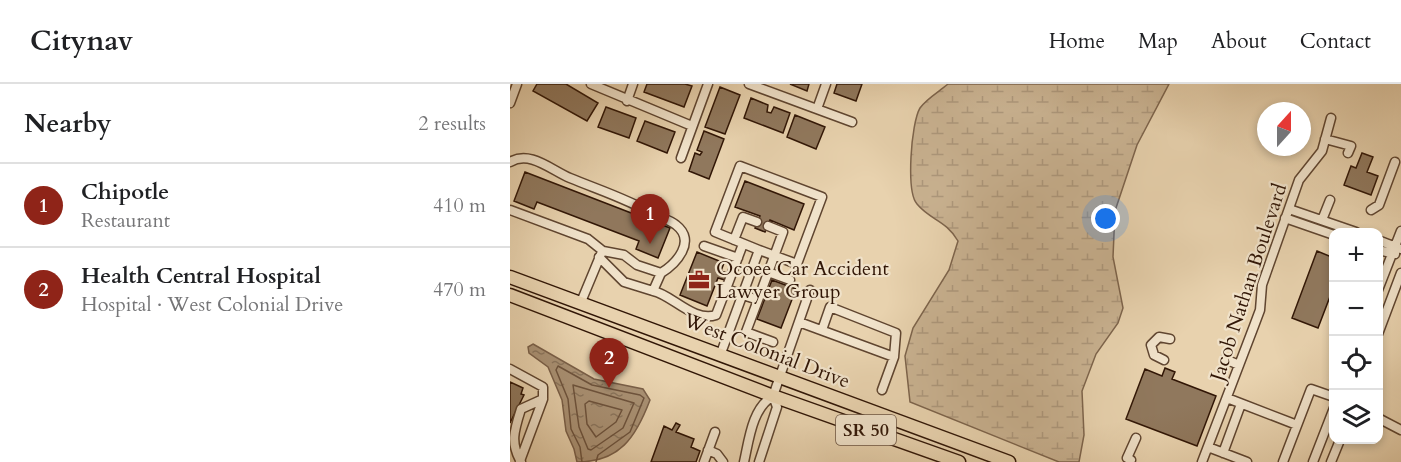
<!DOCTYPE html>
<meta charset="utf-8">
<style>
:root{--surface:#fff;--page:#f2f2f2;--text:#202124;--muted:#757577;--line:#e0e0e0;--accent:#8f2418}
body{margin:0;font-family:Cardo,serif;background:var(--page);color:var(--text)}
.controls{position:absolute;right:18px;bottom:18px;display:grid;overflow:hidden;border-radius:12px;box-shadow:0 3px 9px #0003}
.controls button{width:54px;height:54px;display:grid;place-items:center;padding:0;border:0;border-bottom:2px solid var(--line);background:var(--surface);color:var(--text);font:30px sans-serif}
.compass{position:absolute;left:747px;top:18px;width:54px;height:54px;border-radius:50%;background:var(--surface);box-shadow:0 3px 9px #0003;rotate:21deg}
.you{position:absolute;left:596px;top:135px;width:21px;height:21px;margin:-15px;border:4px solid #fff;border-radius:50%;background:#1a73e8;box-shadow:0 0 0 9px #1a73e833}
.badge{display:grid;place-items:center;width:39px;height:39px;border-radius:50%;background:var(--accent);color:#fff;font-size:20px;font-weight:700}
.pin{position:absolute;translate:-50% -50px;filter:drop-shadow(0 2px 3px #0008)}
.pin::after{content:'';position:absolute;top:32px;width:21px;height:18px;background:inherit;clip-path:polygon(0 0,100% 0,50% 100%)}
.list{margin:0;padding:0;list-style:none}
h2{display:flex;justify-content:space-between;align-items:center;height:78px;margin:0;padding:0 24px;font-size:26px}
h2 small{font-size:20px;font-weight:400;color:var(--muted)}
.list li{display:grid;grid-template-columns:39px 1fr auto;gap:18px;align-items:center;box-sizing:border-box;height:84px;padding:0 24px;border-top:2px solid var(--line)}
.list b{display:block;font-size:22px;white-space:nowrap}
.list p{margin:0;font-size:20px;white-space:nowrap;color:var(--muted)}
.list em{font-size:20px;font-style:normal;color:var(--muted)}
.icon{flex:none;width:33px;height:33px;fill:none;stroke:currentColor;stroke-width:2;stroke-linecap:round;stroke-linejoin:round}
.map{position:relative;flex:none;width:891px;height:378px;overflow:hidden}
header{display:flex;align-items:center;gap:36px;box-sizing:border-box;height:84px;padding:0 30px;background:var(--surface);border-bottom:2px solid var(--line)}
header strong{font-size:28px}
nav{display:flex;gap:33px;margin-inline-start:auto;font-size:21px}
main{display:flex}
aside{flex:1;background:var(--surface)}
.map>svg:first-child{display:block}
</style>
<header>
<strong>Citynav</strong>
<nav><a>Home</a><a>Map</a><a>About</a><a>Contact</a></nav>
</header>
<main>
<aside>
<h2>Nearby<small>2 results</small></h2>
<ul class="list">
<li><span class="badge">1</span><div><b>Chipotle</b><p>Restaurant</p></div><em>410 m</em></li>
<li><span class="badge">2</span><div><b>Health Central Hospital</b><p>Hospital · West Colonial Drive</p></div><em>470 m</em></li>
</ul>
</aside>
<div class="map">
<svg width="891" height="378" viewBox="0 0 891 378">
<defs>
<pattern id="wetland-marsh" width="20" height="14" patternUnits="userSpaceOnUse" patternTransform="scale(1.5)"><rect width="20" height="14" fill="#c9b291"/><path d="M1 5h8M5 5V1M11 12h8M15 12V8" fill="none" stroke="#ad987c"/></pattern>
<pattern id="water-ripples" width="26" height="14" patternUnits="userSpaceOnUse" patternTransform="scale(1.5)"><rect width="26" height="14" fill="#aa9275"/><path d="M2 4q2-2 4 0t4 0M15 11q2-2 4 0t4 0" fill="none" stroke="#8b765e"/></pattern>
</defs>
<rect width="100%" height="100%" fill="#e8d2ae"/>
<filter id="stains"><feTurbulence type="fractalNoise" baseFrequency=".00333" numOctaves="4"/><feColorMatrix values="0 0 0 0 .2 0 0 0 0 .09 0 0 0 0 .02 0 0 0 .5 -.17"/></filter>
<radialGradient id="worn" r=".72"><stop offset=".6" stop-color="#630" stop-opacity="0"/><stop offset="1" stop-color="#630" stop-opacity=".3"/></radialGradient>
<path fill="url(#wetland-marsh)" stroke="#7d644c" stroke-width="1.5" d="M438 0H659L627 61 605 127 603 173 613 224 608 239 586 270 572 307 574 351 569 378H549L400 318 395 272 403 244 439 186 448 157C436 136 420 136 407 120 396 108 401 39 410 24 416 15 430 7 438 0Z"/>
<path fill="url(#water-ripples)" stroke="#7a6049" stroke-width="1.5" d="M23 260 84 295 133 305 140 316C126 353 110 378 67 378L64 365 56 347 52 316 38 283 19 269 18 263Z"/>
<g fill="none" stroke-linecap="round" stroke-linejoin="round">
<path stroke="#6e543e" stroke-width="1.5" d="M63 301 124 319 113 344 81 366 78 365 69 343Z
M79 317 112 326 106 338 86 353 77 340 75 320Z
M72 378 70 363 61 345 58 315 46 286 48 282 82 301 130 311 134 314 120 348 88 371 86 378"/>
</g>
<path fill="#90785d" stroke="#311606" stroke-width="1.5" d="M27 0H56L88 19 77 37 23 7Z
M137 0H175L182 2 174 23 134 8Z
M280 0H299L297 7Z
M327 0H352L346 17 324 9Z
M210 3 230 11 215 50 195 43Z
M241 14 258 21 257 28 261 29 264 23 280 29 273 49 234 34Z
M96 23 126 34 119 54 88 43Z
M285 31 315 43 306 65 277 53Z
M135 37 165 48 157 69 127 57Z
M194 47 214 55 199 95 179 87 185 69 190 71 192 68 187 66Z
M852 69 863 73 857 88 868 92 861 111 834 101 841 82 846 84Z
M15 88 160 144 148 174 126 165 129 157 27 118 24 125 4 117Z
M235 97 294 120 284 146 260 136 255 148 245 144 250 132 225 123Z
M807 167 824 174V202L808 244 782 234Z
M187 168 214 179 211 187 217 189 215 196 208 194 197 222 170 211Z
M262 196 286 205 271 244 247 235Z
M655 284 665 288 662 295 706 312 687 362 616 335 635 285 652 292Z
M0 298 13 304 11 310 14 311 0 339Z
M166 339 170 341 166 348 184 355 181 363 190 367 186 378H141L154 342 162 346Z"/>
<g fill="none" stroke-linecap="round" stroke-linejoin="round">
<defs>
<path id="minor" d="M81 0 182 42
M239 0 342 38
M117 17 123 0
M0 19 7 0
M307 25 316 0
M815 55 841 62 838 69
M171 74 198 0
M0 78C20 66 41 86 60 94 89 106 118 115 145 131 152 134 160 136 166 141 187 157 166 180 151 189
M779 125 846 148
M0 126 78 155 93 167 114 171 127 181 151 189 143 207 114 198 89 173
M861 126 869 121 885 78
M775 134 824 151
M812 136 820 116
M224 156 233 133 247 138
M868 156 891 165
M194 162 228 174
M868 166 885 170
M258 188 280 196
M216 205 233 160
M868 206 891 147
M143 207C161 210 184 239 206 231L216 205 248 216 273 148 258 142
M248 216 236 248 263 258
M71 218 91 170
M289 238 384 273
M312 246 320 223 386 249 384 273 372 306
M868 250 891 189
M211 269 249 166 205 148 230 82 312 113 287 180 249 166
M715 275 729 281
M654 276 644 271 641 261 649 253 660 255
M0 285 33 303V315L11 325C4 347 0 359 11 378
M717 314 787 341
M868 334 891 346
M698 363 737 378
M198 366 207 370 213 378
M713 369 731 320
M621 376 617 374 626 354
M10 377 33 315
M194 378 205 348
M234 378C239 356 242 324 263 312
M249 378 267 323 263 312 300 206
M692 378 744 242 750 226 752 201 789 96 812 67 821 34
M773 378 801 305 824 313
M803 378 824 324
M821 378 830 356"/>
<path id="highway" d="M0 193 499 378
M0 211 263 312 449 378"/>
</defs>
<use href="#minor" stroke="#5f4530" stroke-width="11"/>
<use href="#highway" stroke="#311606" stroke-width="15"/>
<use href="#minor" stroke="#f0e2ca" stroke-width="8"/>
<use href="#highway" stroke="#e8d2ae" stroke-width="12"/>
</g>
<defs>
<symbol id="office-bare" viewBox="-9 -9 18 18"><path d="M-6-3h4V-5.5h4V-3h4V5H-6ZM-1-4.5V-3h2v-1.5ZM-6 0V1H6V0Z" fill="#8f2418" stroke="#f0e2ca" stroke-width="2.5" paint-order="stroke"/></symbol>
</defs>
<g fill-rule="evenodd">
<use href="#office-bare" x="174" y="181" width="30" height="30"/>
</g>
<g text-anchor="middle" stroke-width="4.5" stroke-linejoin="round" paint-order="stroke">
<rect fill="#f0e2ca" stroke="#6a5341" stroke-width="1.5" x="326" y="331" width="60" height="30" rx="4.5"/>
<g font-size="18" font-weight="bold" fill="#311606">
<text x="356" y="352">SR 50</text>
</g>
<g font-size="20" fill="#311606" stroke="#f0e2ca" text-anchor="start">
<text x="206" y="191">Ocoee Car Accident<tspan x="206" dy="23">Lawyer Group</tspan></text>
</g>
<g font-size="20" fill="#311606" stroke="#f0e2ca">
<text transform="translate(738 198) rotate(-72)" y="7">Jacob Nathan Boulevard</text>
<text transform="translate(257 266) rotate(21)" y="7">West Colonial Drive</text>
</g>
</g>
<rect width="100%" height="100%" filter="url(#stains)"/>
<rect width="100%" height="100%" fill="url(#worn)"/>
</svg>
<div class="controls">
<button>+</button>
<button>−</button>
<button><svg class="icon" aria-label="locate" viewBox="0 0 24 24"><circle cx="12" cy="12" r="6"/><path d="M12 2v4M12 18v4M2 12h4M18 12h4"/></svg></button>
<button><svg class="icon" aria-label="layers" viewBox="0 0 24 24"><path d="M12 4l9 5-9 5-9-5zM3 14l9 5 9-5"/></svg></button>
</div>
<svg class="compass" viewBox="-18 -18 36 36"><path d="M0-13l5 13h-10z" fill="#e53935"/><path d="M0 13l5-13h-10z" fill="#757577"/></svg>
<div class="you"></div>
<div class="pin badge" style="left:140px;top:160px">1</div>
<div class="pin badge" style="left:99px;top:304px">2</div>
</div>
</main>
